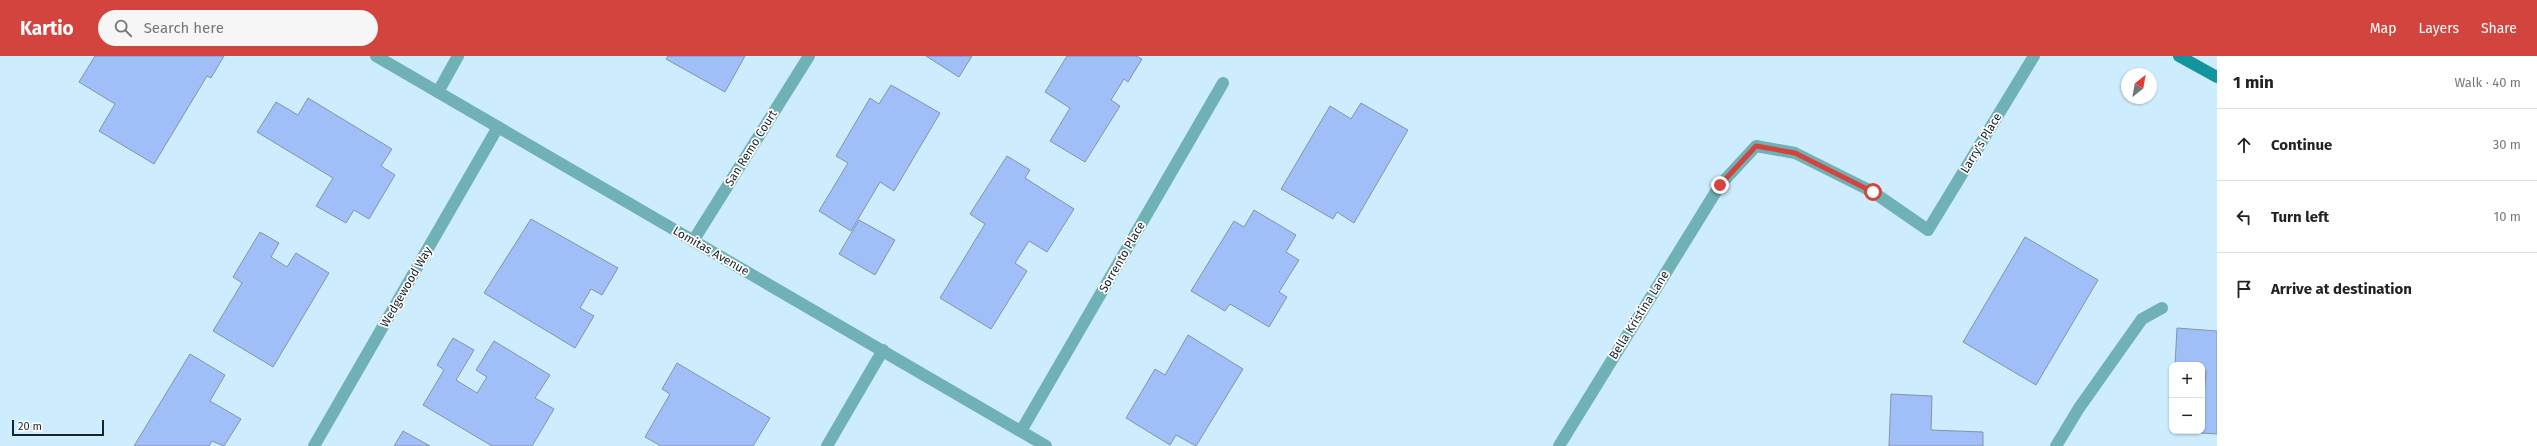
<!DOCTYPE html>
<meta charset="utf-8">
<style>
:root{--surface:#fff;--page:#f6f6f6;--text:#222;--muted:#767676;--line:#e0e0e0;--accent:#d3443e}
body{margin:0;font-family:"Fira Sans",sans-serif;background:var(--page);color:var(--text)}
.controls{position:absolute;right:12px;bottom:12px;display:grid;overflow:hidden;border-radius:8px;box-shadow:0 1px 3px #0004}
.controls button{width:36px;height:36px;display:grid;place-items:center;padding:0;border:0;border-bottom:1px solid var(--line);background:var(--surface);color:var(--text);font:20px sans-serif}
.compass{position:absolute;left:2121px;top:12px;width:36px;height:36px;border-radius:50%;background:var(--surface);box-shadow:0 1px 3px #0004;rotate:31deg}
.scale{position:absolute;left:12px;bottom:10px;width:92px;box-sizing:border-box;padding-left:4px;border:2px solid #172329;border-top:0;font-size:11px;line-height:14px;white-space:nowrap;color:#172329;-webkit-text-stroke:3px #fff;paint-order:stroke}
.stop{position:absolute;width:12px;height:12px;margin:-9px;border:3px solid #d3443e;border-radius:50%;background:#fff}
.stop.end{background:#d3443e;border-color:#fff;box-shadow:0 1px 4px #0008}
.list{margin:0;padding:0;list-style:none}
h2{display:flex;justify-content:space-between;align-items:center;height:52px;margin:0;padding:0 16px;font-size:17px}
h2 small{font-size:13px;font-weight:400;color:var(--muted)}
.list li{display:grid;grid-template-columns:26px 1fr auto;gap:12px;align-items:center;box-sizing:border-box;height:72px;padding:0 16px;border-top:1px solid var(--line)}
.list b{display:block;font-size:15px;white-space:nowrap}
.list em{font-size:13px;font-style:normal;color:var(--muted)}
.icon{flex:none;width:22px;height:22px;fill:none;stroke:currentColor;stroke-width:2;stroke-linecap:round;stroke-linejoin:round}
.map{position:relative;flex:none;width:2217px;height:390px;overflow:hidden}
header{display:flex;align-items:center;gap:24px;box-sizing:border-box;height:56px;padding:0 20px;background:var(--accent);color:#fff}
header strong{font-size:19px}
nav{display:flex;gap:22px;margin-inline-start:auto;font-size:14px}
.search{width:280px;height:36px;background:var(--page);display:flex;align-items:center;gap:10px;box-sizing:border-box;padding:0 14px;border-radius:22px;color:var(--muted);font-size:15px}
main{display:flex}
aside{flex:1;background:var(--surface)}
.map>svg:first-child{display:block}
</style>
<header>
<strong>Kartio</strong>
<div class="search"><svg class="icon" aria-label="search" viewBox="0 0 24 24"><circle cx="10" cy="10" r="6"/><path d="M15 15l6 6"/></svg>Search here</div>
<nav><a>Map</a><a>Layers</a><a>Share</a></nav>
</header>
<main>
<div class="map">
<svg width="2217" height="390" viewBox="0 0 2217 390">
<rect width="100%" height="100%" fill="#cdecfd"/>
<path fill="#a0bef7" stroke="#8693ac" d="M95 0H224L211 22 207 20 154 108 99 75 115 48 79 26Z
M668 0H745L725 36 666 3Z
M926 0H972L959 21Z
M1067 0H1136L1142 3 1128 26 1124 23 1111 44 1120 50 1085 106 1050 85 1070 52 1045 36Z
M891 29 940 57 894 135 880 126 851 175 819 155 848 107 836 100 870 42 879 48Z
M308 42 392 93 381 110 395 119 369 163 354 154 346 167 316 150 333 122 257 76 276 46 298 59Z
M1361 47 1408 74 1354 167 1337 156 1333 163 1281 133 1330 50 1351 63Z
M1007 100 1030 114 1025 122 1074 153 1047 196 1029 185 1015 207 1027 215 991 273 940 242 985 168 970 158Z
M1254 154 1296 179 1286 196 1299 204 1279 236 1287 241 1269 271 1230 248 1225 255 1191 235 1234 165 1244 171Z
M531 163 618 212 602 239 591 233 580 252 594 260 575 292 484 237Z
M859 164 895 184 875 219 839 198Z
M260 176 279 187 271 201 287 211 296 197 329 217 273 311 213 275 242 227 233 221Z
M2025 181 2098 224 2036 329 1963 286Z
M2177 272 2217 275V378L2201 377 2206 315H2202V309H2175Z
M1188 279 1243 313 1196 390 1176 379 1170 389 1126 362 1155 313 1165 319Z
M453 282 474 294 456 324 477 337 487 321 476 314 494 285 550 319 535 342 554 353 532 390H492L423 349 444 314 437 309Z
M190 298 225 319 210 345 241 363 224 390 212 385 209 390H134Z
M677 307 770 362 753 390H661L645 381 670 338 662 333Z
M1891 338 1932 340 1931 374 1983 376V390H1889Z
M403 375 430 390H394Z"/>
<g fill="none" stroke-linecap="round" stroke-linejoin="round">
<path stroke="#70b1b5" stroke-width="12" d="M438 36 458 0
M2056 390 2079 352 2142 263 2162 252"/>
<path stroke="#70b1b5" stroke-width="12" d="M693 185 809 0
M1021 375 1223 27
M314 390 498 71
M827 390 883 294
M1559 390 1720 129 1756 90 1795 97 1873 136 1928 174 2034 0"/>
<path stroke="#70b1b5" stroke-width="12" d="M376 0 1046 390"/>
<path stroke="#13959d" stroke-width="12" d="M2179 0 2217 21"/>
</g>
<g fill="none" stroke-linecap="round" stroke-linejoin="round">
<path stroke="#d3443e" stroke-width="5" d="M1720 129 1756 90 1795 97 1873 136"/>
</g>
<g text-anchor="middle" stroke-width="3.5" stroke-linejoin="round" paint-order="stroke">
<g font-size="12" fill="#172329" stroke="#fff">
<text transform="translate(1981 87) rotate(-59)" y="4">Larry's Place</text>
<text transform="translate(751 92) rotate(-58)" y="4">San Remo Court</text>
<text transform="translate(711 195) rotate(30)" y="4">Lomitas Avenue</text>
<text transform="translate(1122 201) rotate(-60)" y="4">Sorrento Place</text>
<text transform="translate(406 231) rotate(-60)" y="4">Wedgewood Way</text>
<text transform="translate(1639 259) rotate(-58)" y="4">Bella Kristina Lane</text>
</g>
</g>
</svg>
<div class="controls">
<button>+</button>
<button>−</button>
</div>
<svg class="compass" viewBox="-18 -18 36 36"><path d="M0-13l5 13h-10z" fill="#e53935"/><path d="M0 13l5-13h-10z" fill="#767676"/></svg>
<div class="scale">20 m</div>
<div class="stop" style="left:1873px;top:136px"></div>
<div class="stop end" style="left:1720px;top:129px"></div>
</div>
<aside>
<h2>1 min<small>Walk · 40 m</small></h2>
<ul class="list">
<li><svg class="icon" aria-label="ahead" viewBox="0 0 24 24"><path d="M12 20V5M6 11l6-6 6 6"/></svg><div><b>Continue</b></div><em>30 m</em></li>
<li><svg class="icon" aria-label="left" viewBox="0 0 24 24"><path d="M17 20v-9H6M10 6l-5 5 5 5"/></svg><div><b>Turn left</b></div><em>10 m</em></li>
<li><svg class="icon" aria-label="arrive" viewBox="0 0 24 24"><path d="M6 21V4h12l-3 4 3 4H6"/></svg><div><b>Arrive at destination</b></div></li>
</ul>
</aside>
</main>
